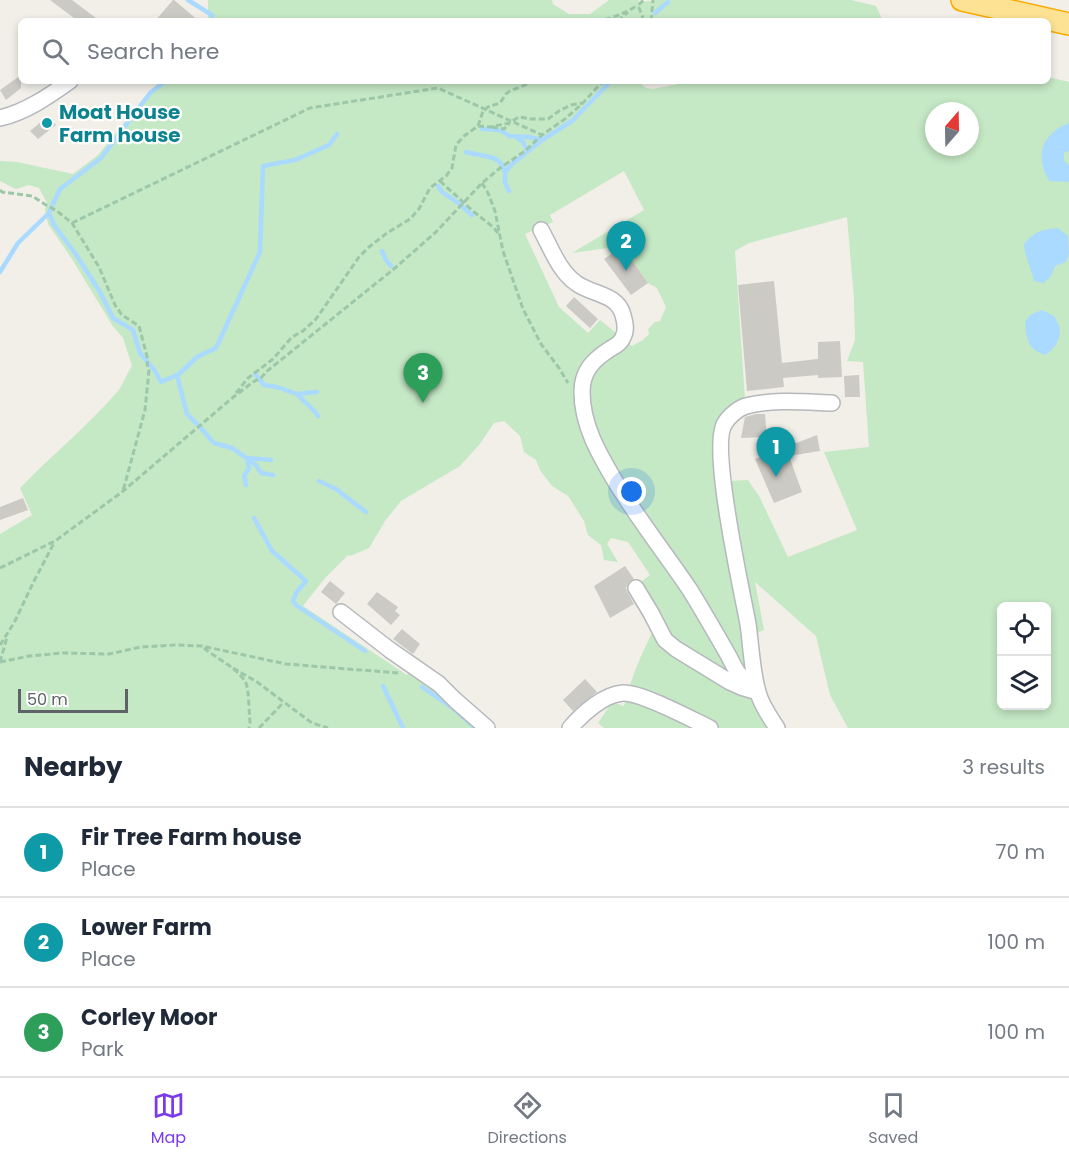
<!DOCTYPE html>
<style>
:root{--surface:#fff;--page:#f6f6f7;--text:#1f2937;--muted:#747a83;--line:#e0e1e3;--accent:#7c3aed}
body{margin:0;font-family:Poppins,sans-serif;background:var(--page);color:var(--text)}
.controls{position:absolute;right:18px;bottom:18px;display:grid;overflow:hidden;border-radius:9px;box-shadow:0 3px 9px #0003}
.controls button{width:54px;height:54px;display:grid;place-items:center;padding:0;border:0;border-bottom:2px solid var(--line);background:var(--surface);color:var(--text);font:30px sans-serif}
.compass{position:absolute;left:925px;top:102px;width:54px;height:54px;border-radius:50%;background:var(--surface);box-shadow:0 3px 9px #0003;rotate:20deg}
.scale{position:absolute;left:18px;bottom:15px;width:110px;box-sizing:border-box;padding-left:6px;border:3px solid #5f6368;border-top:0;font-size:16px;line-height:21px;white-space:nowrap;color:#5f6368;-webkit-text-stroke:4px #fff;paint-order:stroke}
.you{position:absolute;left:632px;top:492px;width:21px;height:21px;margin:-15px;border:4px solid #fff;border-radius:50%;background:#1a73e8;box-shadow:0 0 0 9px #1a73e833}
.badge{display:grid;place-items:center;width:39px;height:39px;border-radius:50%;background:var(--accent);color:#fff;font-size:20px;font-weight:700}
.pin{position:absolute;translate:-50% -50px;filter:drop-shadow(0 2px 3px #0008)}
.pin::after{content:'';position:absolute;top:32px;width:21px;height:18px;background:inherit;clip-path:polygon(0 0,100% 0,50% 100%)}
.list{margin:0;padding:0;list-style:none}
h2{display:flex;justify-content:space-between;align-items:center;height:78px;margin:0;padding:0 24px;font-size:26px}
h2 small{font-size:20px;font-weight:400;color:var(--muted)}
.list li{display:grid;grid-template-columns:39px 1fr auto;gap:18px;align-items:center;box-sizing:border-box;height:90px;padding:0 24px;border-top:2px solid var(--line)}
.list b{display:block;font-size:22px;white-space:nowrap}
.list p{margin:0;font-size:20px;white-space:nowrap;color:var(--muted)}
.list em{font-size:20px;font-style:normal;color:var(--muted)}
.icon{flex:none;width:33px;height:33px;fill:none;stroke:currentColor;stroke-width:2;stroke-linecap:round;stroke-linejoin:round}
.map{position:relative;flex:none;width:1069px;height:728px;overflow:hidden}
.search{position:absolute;background:var(--surface);box-shadow:0 3px 9px #0003;left:18px;right:18px;top:18px;height:66px;display:flex;align-items:center;gap:15px;box-sizing:border-box;padding:0 21px;border-radius:9px;color:var(--muted);font-size:22px}
.sheet{height:348px;background:var(--surface)}
nav{display:flex;justify-content:space-around;align-items:center;box-sizing:border-box;height:84px;border-top:2px solid var(--line);background:var(--surface);font-size:16px;color:var(--muted)}
nav a{display:grid;justify-items:center;gap:3px}
nav .on{color:var(--accent)}
.map>svg:first-child{display:block}
</style>
<div class="map">
<svg width="1069" height="728" viewBox="0 0 1069 728">
<rect width="100%" height="100%" fill="#f1efe8"/>
<path fill="#c5e8c5" fill-rule="evenodd" d="M208 0H552L553 4 569 14H590L609 0H639L637 5 642 2 656 0H851L876 6 883 21H208Z
M1048 77 1069 82V728H848L830 695 816 636 755 582 764 630 752 635 758 681 779 728H604L598 723 612 702 624 706C632 674 645 645 661 616L641 582 650 575 628 542 611 538 607 544 618 562 604 560 601 545 588 535 584 521 568 496 552 486 540 470 536 460 524 452 520 436 504 421 494 423 479 445 460 466 401 501 385 521 369 548 350 556 348 555 325 578 303 606 407 675 418 663 497 728H0V534L32 515 20 488C52 455 88 426 118 391 123 384 127 374 132 366L123 338 112 325 72 259 48 224 45 210 47 203 39 188 29 185 16 189 0 181V161L17 162 73 174 98 155 148 93 160 81H637L646 88 653 89 694 81H1048ZM934 111H970V147H934ZM624 171 644 210 572 253 622 246 648 283 657 288 666 307 660 321 655 322 648 329 649 334 643 340 632 346 600 320 588 333 559 307 525 234 553 222 550 215ZM847 217 854 299 855 340 847 361 863 362 869 447 824 452 857 530 788 557 759 496 748 480 727 481 728 407 745 399 735 251 749 243ZM1002 606H1046V706H1002Z"/>
<path fill="#aadaff" d="M1069 123V151L1064 153V160L1066 163 1069 165V182L1049 181C1039 163 1037 144 1056 130 1059 127 1065 125 1069 123Z
M1058 228 1068 236 1069 254 1066 262 1055 266 1051 276 1044 283 1034 281C1031 268 1025 257 1024 244 1035 231 1041 230 1058 228Z
M1042 310 1054 316C1056 320 1060 325 1060 330 1060 340 1054 350 1045 355 1027 349 1027 340 1025 322L1030 315Z"/>
<g fill="none" stroke-linecap="round" stroke-linejoin="round">
<path stroke="#aadaff" stroke-width="4.5" d="M188 0 212 15V21
M655 13 668 2
M166 81 150 93 101 158 60 189 49 213 54 225 75 253 100 292 113 318 133 330 140 353 155 371 161 382 177 375 187 414 197 424
M596 81 608 84
M482 129C492 129 502 129 509 136L529 137 542 140
M517 138 523 142 527 150H530
M466 152C481 157 501 153 505 173 506 176 504 179 505 182 506 185 507 188 509 191
M505 172 512 164 542 140 572 121 611 81
M438 186 442 192 457 202 472 215
M382 251 386 260 391 266
M0 272 18 243 49 213
M180 373 197 357 216 348 260 252 263 166 295 160 329 145 337 134
M255 374 264 385 277 387 297 394 317 392
M297 394C304 402 313 408 318 416
M201 428 214 443 232 448 256 465 261 473 273 475
M319 481 336 489 366 512
M246 485 244 476 249 468 247 458 271 460
M254 518 272 551 306 581 296 593 293 601 296 605 365 651
M383 686 403 728
M422 687 454 709 475 728"/>
</g>
<path fill="#cccac5" d="M50 0H72L100 21H78Z
M173 0H174L199 21H155Z
M21 75V88L6 100 0 90Z
M48 116 56 125 38 139 30 131Z
M622 246 648 283 631 295 604 259Z
M774 281 782 363 818 359V342L840 341 842 377 818 378V375L783 378 784 387 747 391 738 285Z
M574 297 598 319 590 328 566 306Z
M859 375 860 397H845L844 376Z
M756 414H765L767 437 741 438 745 417Z
M817 435 820 451 789 456 802 492 774 503 755 459Z
M23 498 28 510 0 520V507Z
M625 566 634 579 628 583 626 588 628 593 634 604 610 618 594 586Z
M330 581 345 593 336 604 321 592Z
M377 592 398 607 395 611 400 615 391 625 367 604Z
M402 629 420 644 413 654 393 639Z
M585 679 597 692 573 711 563 700Z"/>
<g fill="none" stroke-linecap="round" stroke-linejoin="round">
<defs>
<path id="minor" d="M0 118C26 112 49 96 70 81
M541 230C551 248 559 271 576 283 592 295 617 293 623 315 625 322 627 330 623 337 621 343 615 346 610 349 593 360 582 371 582 392 582 425 599 454 615 481 638 519 665 553 690 590 703 611 715 632 727 653 731 660 734 667 738 673 744 680 752 686 758 692L741 687 730 682 676 649 665 640 651 613 636 588
M341 612 390 650 439 684 455 700 487 728
M570 728C582 714 604 694 623 693 641 692 691 719 710 728
M777 728C770 717 761 705 758 692 752 672 751 645 748 624 742 591 709 445 725 423 729 416 739 408 746 406 773 399 805 402 832 403"/>
<path id="highway" d="M962 0 1069 24"/>
</defs>
<use href="#minor" stroke="#b5b8bc" stroke-width="18"/>
<use href="#highway" stroke="#f9ab00" stroke-width="24"/>
<path stroke="#9cc7a9" stroke-width="3" stroke-dasharray="6 3" stroke-linecap="butt" d="M596 21C611 19 626 13 638 5
M618 21 628 12
M644 21 638 5 644 0
M651 21 653 0
M478 126 483 111 488 107 500 103 506 94 510 91 535 81
M492 127 504 129 509 124
M440 181 474 212 493 227 498 233
M482 183 488 193 495 211 503 251 523 309 541 344 559 368 568 383
M0 190 2 192 32 196 46 205 57 211 72 223 99 267 115 305 122 315 139 326 148 360 147 364 149 370 145 410 123 491
M72 223 310 108 438 88 542 135
M236 393 248 378 273 359 292 337 303 331 316 319 359 257 369 247 387 233 410 219 419 209 430 188 446 176 452 168 456 145 464 136 478 126 490 127 509 123 519 117 531 119H548L559 111 571 105 583 103
M0 568 55 541 122 492 231 399 253 382 261 378 266 372 395 268 436 232 482 183 500 168 525 151 542 135 565 119 583 103 603 81
M0 645 14 623 34 581 54 543
M204 648C217 659 238 668 246 683 249 690 249 714 250 722L249 728
M0 662 29 656 63 653 109 654 141 647 176 645 202 646 286 664 398 673
M0 662 7 637
M233 668 257 682 312 723 328 728
M259 728 283 703"/>
<use href="#minor" stroke="#fff" stroke-width="15"/>
<use href="#highway" stroke="#fde293" stroke-width="21"/>
</g>
<circle fill="#0f9aa8" stroke="#fff" stroke-width="2" cx="47" cy="123" r="6"/>
<g text-anchor="middle" stroke-width="4.5" stroke-linejoin="round" paint-order="stroke">
<g font-size="20" font-weight="bold" fill="#0d838f" stroke="#fff" text-anchor="start">
<text x="59" y="119">Moat House<tspan x="59" dy="23">Farm house</tspan></text>
</g>
</g>
</svg>
<div class="controls">
<button><svg class="icon" aria-label="locate" viewBox="0 0 24 24"><circle cx="12" cy="12" r="6"/><path d="M12 2v4M12 18v4M2 12h4M18 12h4"/></svg></button>
<button><svg class="icon" aria-label="layers" viewBox="0 0 24 24"><path d="M12 4l9 5-9 5-9-5zM3 14l9 5 9-5"/></svg></button>
</div>
<svg class="compass" viewBox="-18 -18 36 36"><path d="M0-13l5 13h-10z" fill="#e53935"/><path d="M0 13l5-13h-10z" fill="#747a83"/></svg>
<div class="scale">50 m</div>
<div class="you"></div>
<div class="pin badge" style="left:776px;top:477px;background:#0f9aa8">1</div>
<div class="pin badge" style="left:626px;top:271px;background:#0f9aa8">2</div>
<div class="pin badge" style="left:423px;top:403px;background:#2e9e5b">3</div>
<div class="search"><svg class="icon" aria-label="search" viewBox="0 0 24 24"><circle cx="10" cy="10" r="6"/><path d="M15 15l6 6"/></svg>Search here</div>
</div>
<section class="sheet">
<h2>Nearby<small>3 results</small></h2>
<ul class="list">
<li><span class="badge" style="background:#0f9aa8">1</span><div><b>Fir Tree Farm house</b><p>Place</p></div><em>70 m</em></li>
<li><span class="badge" style="background:#0f9aa8">2</span><div><b>Lower Farm</b><p>Place</p></div><em>100 m</em></li>
<li><span class="badge" style="background:#2e9e5b">3</span><div><b>Corley Moor</b><p>Park</p></div><em>100 m</em></li>
</ul>
</section>
<nav>
<a class="on"><svg class="icon" aria-label="map" viewBox="0 0 24 24"><path d="M3 6l6-2 6 2 6-2v14l-6 2-6-2-6 2zM9 4v14M15 6v14"/></svg>Map</a>
<a><svg class="icon" aria-label="directions" viewBox="0 0 24 24"><path d="M12 3l9 9-9 9-9-9zM9 14v-3h6M13 9l2 2-2 2"/></svg>Directions</a>
<a><svg class="icon" aria-label="saved" viewBox="0 0 24 24"><path d="M7 4h10v16l-5-4-5 4z"/></svg>Saved</a>
</nav>
